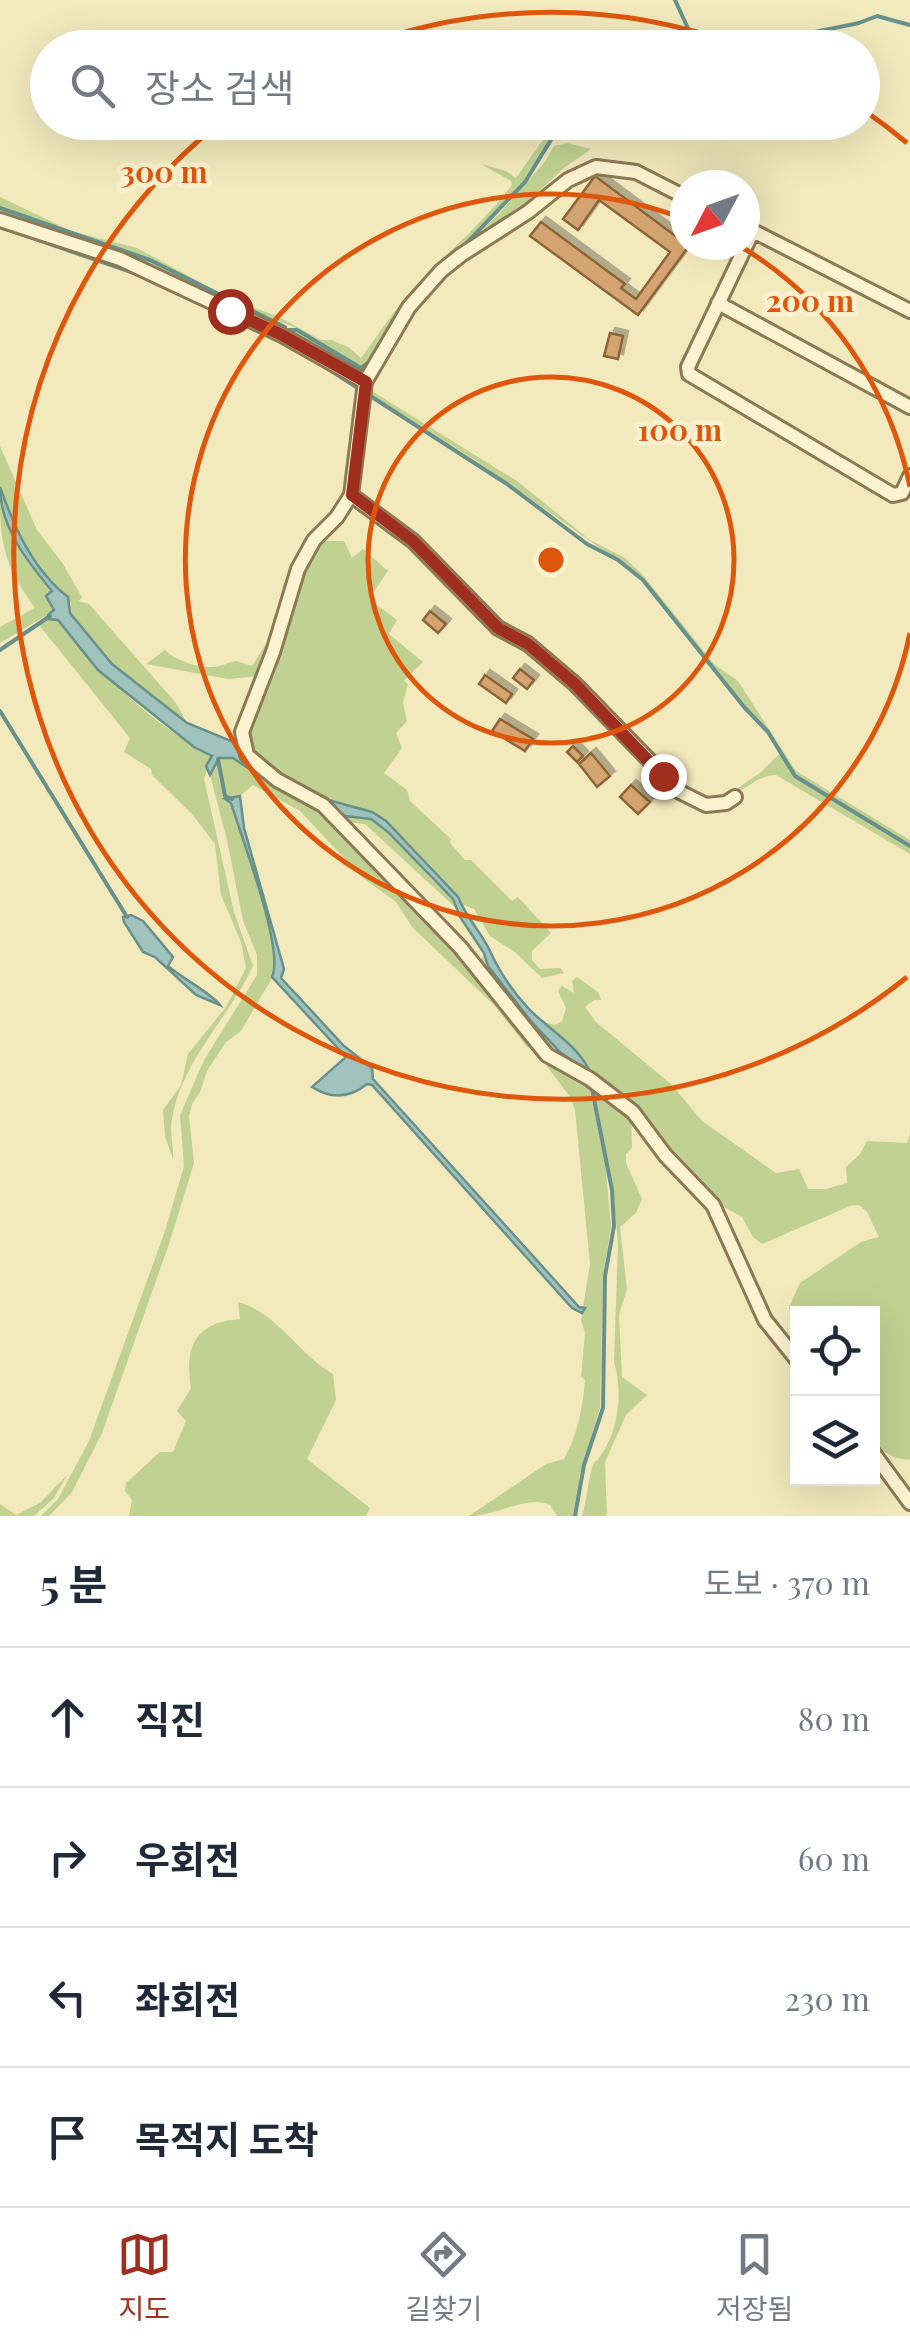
<!DOCTYPE html>
<html lang="ko">
<meta charset="utf-8">
<style>
:root{--surface:#fff;--page:#f6f6f7;--text:#1f2937;--muted:#747a83;--line:#e0e1e3;--accent:#a02e1f}
body{margin:0;font-family:"Playfair Display","Noto Sans KR",serif;background:var(--page);color:var(--text)}
.controls{position:absolute;right:30px;bottom:30px;display:grid;overflow:hidden;border-radius:0px;box-shadow:0 10px 40px #0002}
.controls button{width:90px;height:90px;display:grid;place-items:center;padding:0;border:0;border-bottom:2px solid var(--line);background:var(--surface);color:var(--text);font:50px sans-serif}
.compass{position:absolute;left:670px;top:170px;width:90px;height:90px;border-radius:50%;background:var(--surface);box-shadow:0 10px 40px #0002;rotate:229deg}
.stop{position:absolute;width:30px;height:30px;margin:-22px;border:8px solid #a02e1f;border-radius:50%;background:#fff}
.stop.end{background:#a02e1f;border-color:#fff;box-shadow:0 2px 10px #0008}
.list{margin:0;padding:0;list-style:none}
h2{display:flex;justify-content:space-between;align-items:center;height:130px;margin:0;padding:0 40px;font-size:42px}
h2 small{font-size:32px;font-weight:400;color:var(--muted)}
.list li{display:grid;grid-template-columns:65px 1fr auto;gap:30px;align-items:center;box-sizing:border-box;height:140px;padding:0 40px;border-top:2px solid var(--line)}
.list b{display:block;font-size:38px;white-space:nowrap}
.list em{font-size:32px;font-style:normal;color:var(--muted)}
.icon{flex:none;width:55px;height:55px;fill:none;stroke:currentColor;stroke-width:2;stroke-linecap:round;stroke-linejoin:round}
.map{position:relative;flex:none;width:910px;height:1516px;overflow:hidden}
.search{position:absolute;background:var(--surface);box-shadow:0 10px 40px #0002;left:30px;right:30px;top:30px;height:110px;display:flex;align-items:center;gap:25px;box-sizing:border-box;padding:0 35px;border-radius:55px;color:var(--muted);font-size:38px}
.sheet{height:690px;background:var(--surface)}
nav{display:flex;justify-content:space-around;align-items:center;box-sizing:border-box;height:140px;border-top:2px solid var(--line);background:var(--surface);font-size:28px;color:var(--muted)}
nav a{display:grid;justify-items:center;gap:5px}
nav .on{color:var(--accent)}
.map>svg:first-child{display:block}
</style>
<div class="map">
<svg width="910" height="1516" viewBox="0 0 910 1516">
<defs>
<filter id="shadow"><feDropShadow dx="5" dy="-5" stdDeviation="0" flood-color="#0004"/></filter>
</defs>
<rect width="100%" height="100%" fill="#f2e9bd"/>
<path fill="#c1d191" d="M555 123H566L554 134 523 181 493 216 406 301 369 361 363 366 355 365 296 328 228 300 151 259 76 235 0 206V197L71 231 137 248 231 299 279 317 321 340H331L348 347 361 358C380 333 396 306 419 283 450 250 484 222 512 185L511 181 481 164 506 171 516 178Z
M568 143 591 149 565 167 502 226 440 270 408 305 371 368 364 373 353 371 303 342 120 256 0 217V209L149 260 247 311 275 321 284 331H296L362 369 368 366 408 302 428 279 497 216 544 163 554 146Z
M367 388 517 481 590 540 625 558 642 574 715 665 738 681 796 771 910 840V845L793 773 794 776 875 823 910 847V854L776 775C754 775 744 794 725 797L761 772 781 752 787 760 768 731 744 706 644 579 478 462 365 391Z
M0 446 37 530 63 564 82 597 79 601 89 604 176 703 187 723 112 664 70 613 71 603C42 571 7 531 0 486 0 473 0 459 0 446Z
M0 505 18 545 52 591 54 611 0 643V627L35 608C9 572 0 549 0 505Z
M318 541H344L352 558 363 549 388 571 369 599 397 620 389 634 423 662 404 681 408 684 403 703 407 721 396 733 402 748 384 773 407 790 410 801 451 839 450 843 465 860H471L512 901 518 897 551 933 532 951V960L540 969 560 968 564 973 542 978 516 953 490 936 474 909 461 904 417 852 386 821 372 812 321 798 276 774 248 748 244 731 289 604Z
M284 598 258 676 228 679 146 664 165 650C174 660 198 668 212 667 221 667 228 662 237 661L252 666 269 639Z
M49 619 58 620C97 671 154 726 212 756L204 779 234 912 253 966C229 1018 182 1060 172 1119 169 1133 174 1145 173 1159L165 1137 163 1110 181 1085 188 1054 226 1007 246 968 241 942 221 895 215 844 192 814 152 775 151 769 124 752 130 738 39 625Z
M218 758H233L321 808 459 949 547 1057 588 1082 605 1161 611 1227 603 1276 600 1408 579 1477 580 1491 573 1516H557L550 1505C529 1494 496 1516 469 1516L546 1464 564 1459C577 1436 583 1407 585 1380L581 1377 585 1333 581 1320 590 1264 575 1110 570 1097 534 1049 527 1047 494 1005 412 927 396 902 362 877 300 811 253 785 240 796 227 799 231 803 259 890 277 962 275 973 241 1031 226 1042 207 1071 200 1092 192 1104 189 1116 194 1163 169 1244 102 1433 72 1492 49 1516H41L58 1499 89 1441 165 1231 184 1166 180 1115 204 1060 257 975V955L243 921 227 840 210 775Z
M336 815 364 816 388 832 412 854 432 880 449 894 457 909 365 824 347 822 475 958 480 960 485 954C488 976 543 1037 561 1052 567 1058 574 1060 580 1066L581 1072 555 1059Z
M577 977 598 992 601 1000H594L585 1007 596 1022 671 1084 702 1121 776 1173 799 1169 808 1189H826L847 1183 846 1167 860 1154 867 1141 907 1143 910 1133V1460L896 1458 873 1446 872 1314H798L797 1343 789 1307 800 1283 861 1242 879 1237 867 1212 859 1205 850 1206 762 1244 753 1237 742 1217 713 1201 592 1077C584 1054 561 1036 543 1022L555 1025 562 1021 566 1008 558 991 562 986 574 993 572 981Z
M593 1084 631 1113 632 1148 626 1154V1163L642 1199 636 1213 620 1227 627 1289 619 1315 622 1377 647 1395 626 1415 605 1462 607 1516H582C587 1501 587 1484 592 1468 598 1454 593 1468 601 1455 619 1430 623 1391 614 1362L618 1245 613 1188Z
M238 1302C279 1314 298 1354 333 1374L336 1400 307 1459 370 1508 366 1516H129L132 1500 125 1491 126 1483 160 1452H173L186 1421 177 1411 191 1388C184 1346 196 1322 240 1319Z
M67 1475 54 1498 34 1516H0V1504L16 1515 40 1503Z"/>
<path fill="#a1c3bd" stroke="#68918c" stroke-width="2.5" d="M0 487C14 527 33 570 68 597L70 613 112 664 187 723 248 748 276 774 321 798 372 812 386 821 458 897C466 917 481 932 490 951 500 973 512 991 529 1009 549 1030 582 1047 592 1077L581 1072 580 1066 560 1052 530 1020 488 966 484 953 460 917 453 899 388 832 371 819 336 815 279 789 233 758H219L210 775 206 766 212 756 194 747 98 670 58 620 49 619 48 615 54 610 46 596 52 591C27 561 0 527 0 487Z
M240 796 244 828 284 969 281 978 344 1046 372 1068 373 1079 579 1307 585 1308 582 1313 572 1308 372 1085 367 1084C350 1098 331 1099 312 1087L346 1057 272 977C285 950 241 836 231 803L225 799Z
M131 915 143 921 173 957 168 966C183 979 211 993 220 1005L196 995 155 957 143 952 124 922 123 917Z"/>
<g fill="none" stroke-linecap="round" stroke-linejoin="round">
<path stroke="#68918c" stroke-width="4" d="M675 0 697 48
M784 48 800 35 859 23 877 16 910 25
M0 208 150 260 285 327
M0 227 140 275
M462 248 525 182 554 135 568 122
M284 330H297L361 368 371 361 400 311
M319 363 507 484 587 544 618 560 643 580 744 707 768 732 795 776 910 846
M0 650 50 616
M0 711 127 917
M218 759 225 796 232 799
M575 1516 584 1465 603 1408 605 1276 614 1226 612 1190 591 1084"/>
</g>
<path fill="#d4a56f" stroke="#8d6438" stroke-width="2.5" filter="url(#shadow)" d="M595 176 689 246 638 315 530 236 541 222 625 284 621 288 636 299 670 252 599 200 578 230 563 219Z
M610 333 623 336 618 359 604 356Z
M430 611 446 624 438 633 423 620Z
M520 669 534 680 527 689 513 678Z
M485 675 512 694 506 703 479 684Z
M500 719 533 739 525 751 492 731Z
M573 746 583 756 577 762 567 752Z
M591 753 610 776 597 787 579 764Z
M631 785 650 802 638 814 620 797Z"/>
<g fill="none" stroke-linecap="round" stroke-linejoin="round">
<defs>
<path id="street" d="M685 197 636 172 596 167 568 180 528 212 461 255 441 271 409 307 365 382 351 495 337 517 314 540 298 569 273 652 242 732 247 755 277 780 323 805 460 947 547 1055 590 1079 633 1112 665 1155 713 1205 765 1320 798 1361
M0 220 120 259 280 334 365 382
M747 228 910 311
M753 231 688 367 689 374 893 495 902 493 910 476
M718 303 910 407
M351 495 413 541 498 628 528 644 575 684 680 792 706 805 726 803 735 797
M872 1451 910 1503"/>
</defs>
<use href="#street" stroke="#8c7955" stroke-width="18"/>
<use href="#street" stroke="#fcf4d1" stroke-width="12"/>
</g>
<g fill="none" stroke-linecap="round" stroke-linejoin="round">
<path stroke="#a02e1f" stroke-width="12" d="M230 311 280 334 366 382 352 495 413 541 498 628 528 644 575 684 663 776"/>
</g>
<g fill="none" stroke="#df570d" stroke-width="5">
<circle cx="551" cy="560" r="183"/>
<path d="M910 633A366 366 0 1 1 682 218M740 246A366 366 0 0 1 910 487"/>
<path d="M907 977A548 548 0 1 1 217 125M359 47A548 548 0 0 1 743 47M865 111A548 548 0 0 1 907 143"/>
</g>
<circle cx="551" cy="560" r="15" fill="#df570d" stroke="#f9f1ce" stroke-width="5"/>
<g font-size="30" text-anchor="middle" font-weight="bold" fill="#df570d" stroke="#f9f1ce" stroke-width="10" stroke-linejoin="round" paint-order="stroke">
<text x="164" y="183">300 m</text>
<text x="810" y="312">200 m</text>
<text x="680" y="441">100 m</text>
</g>
</svg>
<div class="controls">
<button><svg class="icon" aria-label="locate" viewBox="0 0 24 24"><circle cx="12" cy="12" r="6"/><path d="M12 2v4M12 18v4M2 12h4M18 12h4"/></svg></button>
<button><svg class="icon" aria-label="layers" viewBox="0 0 24 24"><path d="M12 4l9 5-9 5-9-5zM3 14l9 5 9-5"/></svg></button>
</div>
<svg class="compass" viewBox="-18 -18 36 36"><path d="M0-13l5 13h-10z" fill="#e53935"/><path d="M0 13l5-13h-10z" fill="#747a83"/></svg>
<div class="stop" style="left:230px;top:311px"></div>
<div class="stop end" style="left:663px;top:776px"></div>
<div class="search"><svg class="icon" aria-label="search" viewBox="0 0 24 24"><circle cx="10" cy="10" r="6"/><path d="M15 15l6 6"/></svg>장소 검색</div>
</div>
<section class="sheet">
<h2>5 분<small>도보 · 370 m</small></h2>
<ul class="list">
<li><svg class="icon" aria-label="ahead" viewBox="0 0 24 24"><path d="M12 20V5M6 11l6-6 6 6"/></svg><div><b>직진</b></div><em>80 m</em></li>
<li><svg class="icon" aria-label="right" viewBox="0 0 24 24"><path d="M7 20v-9h11M14 6l5 5-5 5"/></svg><div><b>우회전</b></div><em>60 m</em></li>
<li><svg class="icon" aria-label="left" viewBox="0 0 24 24"><path d="M17 20v-9H6M10 6l-5 5 5 5"/></svg><div><b>좌회전</b></div><em>230 m</em></li>
<li><svg class="icon" aria-label="arrive" viewBox="0 0 24 24"><path d="M6 21V4h12l-3 4 3 4H6"/></svg><div><b>목적지 도착</b></div></li>
</ul>
</section>
<nav>
<a class="on"><svg class="icon" aria-label="map" viewBox="0 0 24 24"><path d="M3 6l6-2 6 2 6-2v14l-6 2-6-2-6 2zM9 4v14M15 6v14"/></svg>지도</a>
<a><svg class="icon" aria-label="directions" viewBox="0 0 24 24"><path d="M12 3l9 9-9 9-9-9zM9 14v-3h6M13 9l2 2-2 2"/></svg>길찾기</a>
<a><svg class="icon" aria-label="saved" viewBox="0 0 24 24"><path d="M7 4h10v16l-5-4-5 4z"/></svg>저장됨</a>
</nav>
